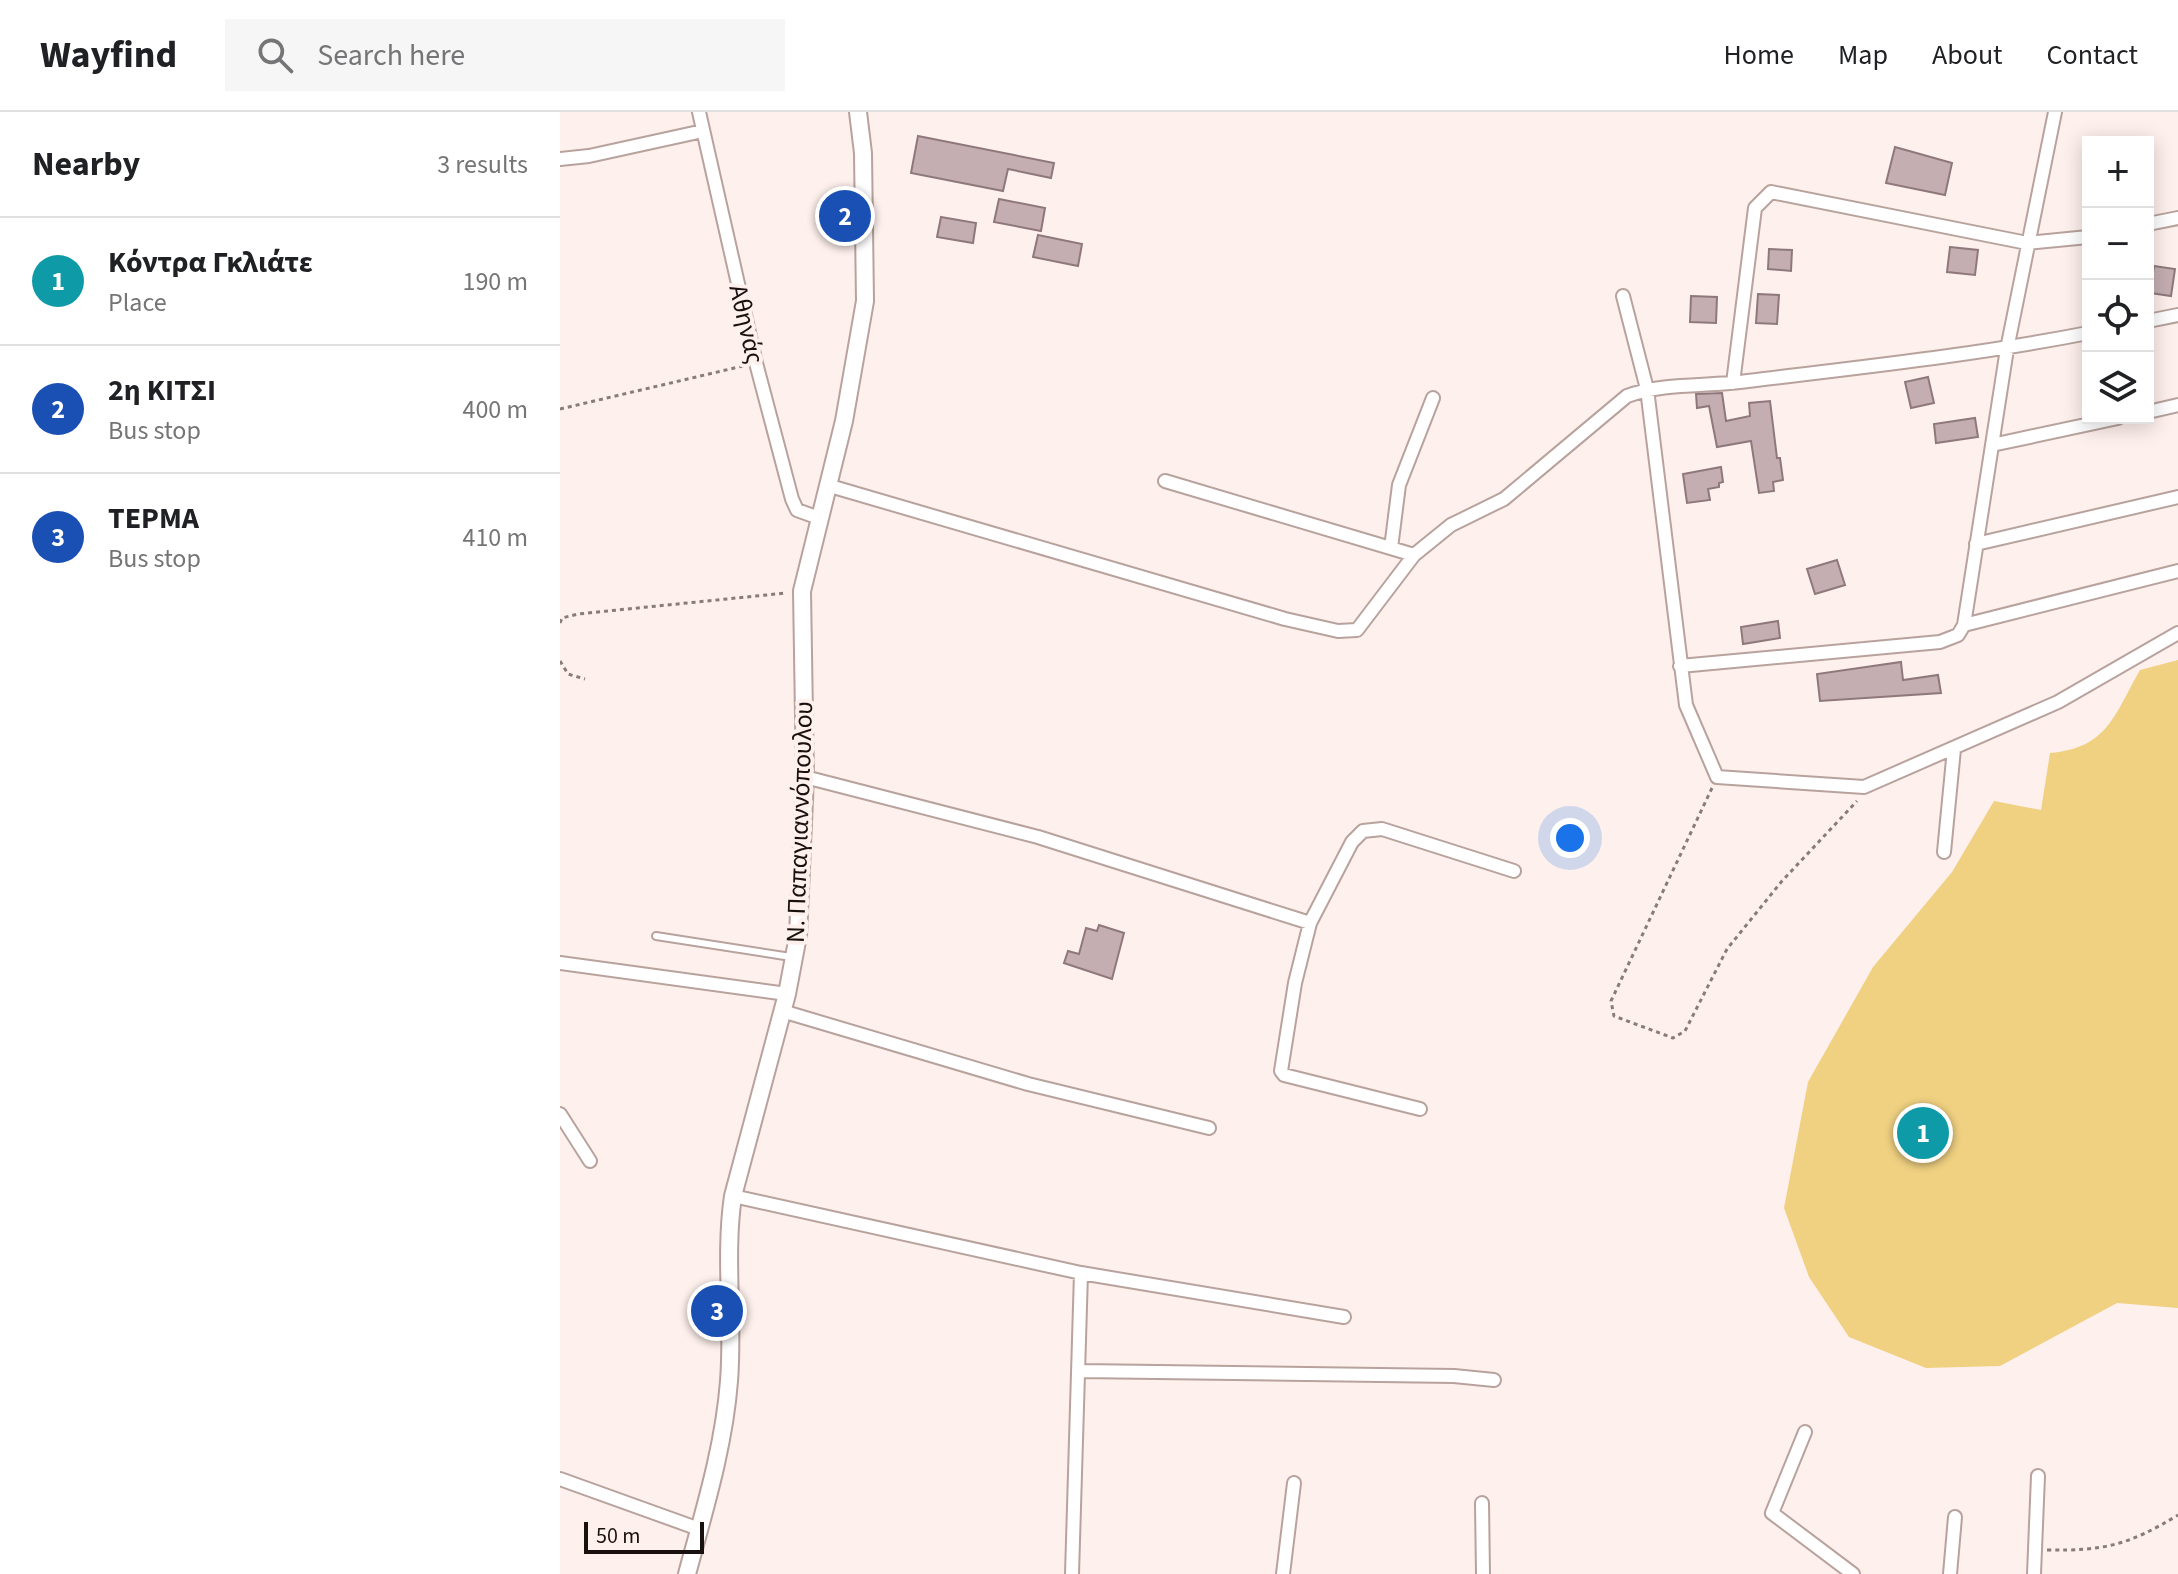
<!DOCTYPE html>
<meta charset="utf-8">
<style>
:root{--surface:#fff;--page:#f6f6f6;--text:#202124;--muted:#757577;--line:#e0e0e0;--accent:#d93025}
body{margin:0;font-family:"Source Sans 3",sans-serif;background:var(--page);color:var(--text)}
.controls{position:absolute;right:24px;top:24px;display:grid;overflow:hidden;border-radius:0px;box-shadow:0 4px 20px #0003}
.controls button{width:72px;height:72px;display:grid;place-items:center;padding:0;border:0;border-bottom:2px solid var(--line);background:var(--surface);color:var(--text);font:40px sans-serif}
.scale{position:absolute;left:24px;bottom:20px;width:120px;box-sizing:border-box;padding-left:8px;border:4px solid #19110f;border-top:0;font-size:22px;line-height:28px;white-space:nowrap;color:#19110f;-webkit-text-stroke:6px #fef0ec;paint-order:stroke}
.you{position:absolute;left:1010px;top:726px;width:28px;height:28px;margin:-20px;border:6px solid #fff;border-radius:50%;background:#1a73e8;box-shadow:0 0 0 12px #1a73e833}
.badge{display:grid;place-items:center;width:52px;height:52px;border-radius:50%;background:var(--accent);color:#fff;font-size:26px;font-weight:700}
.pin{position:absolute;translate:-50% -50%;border:4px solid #fff;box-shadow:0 2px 8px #0006}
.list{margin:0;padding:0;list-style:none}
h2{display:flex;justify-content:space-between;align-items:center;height:104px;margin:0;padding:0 32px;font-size:34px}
h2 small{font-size:26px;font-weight:400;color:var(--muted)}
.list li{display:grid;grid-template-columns:52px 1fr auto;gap:24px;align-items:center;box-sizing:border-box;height:128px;padding:0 32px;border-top:2px solid var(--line)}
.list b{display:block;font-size:30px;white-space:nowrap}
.list p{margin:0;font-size:26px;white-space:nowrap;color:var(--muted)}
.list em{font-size:26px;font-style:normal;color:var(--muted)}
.icon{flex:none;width:44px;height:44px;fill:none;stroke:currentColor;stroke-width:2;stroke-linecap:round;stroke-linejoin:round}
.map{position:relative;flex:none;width:1618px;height:1462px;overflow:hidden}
header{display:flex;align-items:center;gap:48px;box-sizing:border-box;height:112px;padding:0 40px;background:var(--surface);border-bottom:2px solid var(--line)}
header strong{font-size:38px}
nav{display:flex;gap:44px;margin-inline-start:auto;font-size:28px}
.search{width:560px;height:72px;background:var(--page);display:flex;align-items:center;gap:20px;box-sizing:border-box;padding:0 28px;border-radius:0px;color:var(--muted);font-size:30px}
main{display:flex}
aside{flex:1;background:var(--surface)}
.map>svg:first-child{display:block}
</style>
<header>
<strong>Wayfind</strong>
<div class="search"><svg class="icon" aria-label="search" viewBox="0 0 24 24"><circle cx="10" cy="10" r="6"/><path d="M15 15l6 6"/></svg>Search here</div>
<nav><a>Home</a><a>Map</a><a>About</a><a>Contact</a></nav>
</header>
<main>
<aside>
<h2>Nearby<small>3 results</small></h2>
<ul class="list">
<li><span class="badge" style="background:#0f9aa8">1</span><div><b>Κόντρα Γκλιάτε</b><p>Place</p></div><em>190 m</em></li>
<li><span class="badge" style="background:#1a4fb4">2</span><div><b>2η ΚΙΤΣΙ</b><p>Bus stop</p></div><em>400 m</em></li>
<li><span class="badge" style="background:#1a4fb4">3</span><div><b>ΤΕΡΜΑ</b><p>Bus stop</p></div><em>410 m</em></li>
</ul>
</aside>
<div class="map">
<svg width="1618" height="1462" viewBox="0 0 1618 1462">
<rect width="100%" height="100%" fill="#fef0ec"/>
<path fill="#f0d182" d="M1618 548V1196L1557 1191 1440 1254 1366 1256 1289 1225 1249 1165 1224 1096 1248 970 1313 855 1392 760 1434 689 1481 698 1490 641C1548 636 1554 603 1580 558Z"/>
<path fill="#c5aeb2" stroke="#8e787c" stroke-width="2" d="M358 24 494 51 491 66 448 57 443 79 351 61Z
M1335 35 1392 51 1385 83 1326 71Z
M439 87 485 96 481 119 434 110Z
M381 105 416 111 413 131 377 125Z
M478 123 522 132 518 154 473 145Z
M1390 135 1418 138 1415 163 1387 160Z
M1209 137 1232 138 1231 159 1208 157Z
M1594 154 1615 157 1611 184 1590 181Z
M1198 182 1219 183 1217 212 1196 211Z
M1131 184 1157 185 1156 211 1130 210Z
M1368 265 1374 291 1351 296 1345 270Z
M1162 281 1166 309 1190 304 1189 291 1210 289 1217 346H1220L1223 368 1213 370 1214 379 1199 381 1191 329 1157 335 1149 294 1137 296 1136 282Z
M1415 306 1418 325 1376 331 1374 312Z
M1161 355 1163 370 1159 371V375L1148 377 1150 388 1127 391 1123 362Z
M1277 448 1285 473 1255 482 1247 457Z
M1218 509 1220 526 1183 532 1181 515Z
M1341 550 1343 568 1378 563 1381 581 1260 589 1257 562Z
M539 813 564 821 552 867 504 851 508 839 519 842 526 816 537 819Z"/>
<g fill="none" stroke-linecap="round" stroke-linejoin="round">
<defs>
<path id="service" d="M96 824 231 845"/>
<path id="minor" d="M139 0 196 251 232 387 237 398 259 406
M0 47 29 44 143 19
M1588 112 1618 106
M1063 184 1087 277 1126 593 1157 665 1304 675 1498 590 1618 521
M1588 209 1618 203
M1173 271 1195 96 1211 80 1467 131 1528 125
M1588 300 1618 293
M1432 333 1558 306
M605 369 854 443
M270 374 725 507 778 519 797 518 854 443 891 413 944 387 1067 284C1105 270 1148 275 1188 269 1302 255 1416 243 1528 221
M1416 432 1618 385
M831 436 839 373 873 286
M1404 513 1618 459
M1120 554 1380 530 1398 523 1404 513 1447 237 1495 0
M245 665 478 725 750 811
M1384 740 1394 637
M0 851 227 882
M222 899 468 972 649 1016
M860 997 724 963 721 959 735 871 750 811 792 730 803 719 822 717 954 759
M0 1002 30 1049
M173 1084 521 1161 784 1205
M520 1259 894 1264 934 1268
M1245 1320 1212 1401 1293 1462
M0 1367 139 1417
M922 1391 923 1462
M512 1462 521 1161
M723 1462 734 1371
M1390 1462 1395 1405
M1474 1462 1478 1364"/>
<path id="tertiary" d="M127 1462C144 1399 164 1335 169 1269 174 1207 164 1145 173 1084L227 882 238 824 245 665 242 479 284 309 305 189 303 41 298 0"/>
</defs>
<use href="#service" stroke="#b8a29d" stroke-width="10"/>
<use href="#minor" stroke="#b8a29d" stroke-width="16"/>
<use href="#tertiary" stroke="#b8a29d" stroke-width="20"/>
<path stroke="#877c79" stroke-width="3" stroke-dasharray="4 4" stroke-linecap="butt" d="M0 297 183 254
M0 511 2 506 18 502 226 481
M0 549 8 562 25 567
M1152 676 1051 889 1054 904 1113 926 1125 919 1167 837 1222 769 1297 689
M1487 1438C1544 1439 1569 1433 1618 1403"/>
<use href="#service" stroke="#fff" stroke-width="6"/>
<use href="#minor" stroke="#fff" stroke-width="12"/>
<use href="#tertiary" stroke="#fff" stroke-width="16"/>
</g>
<g text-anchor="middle" stroke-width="8" stroke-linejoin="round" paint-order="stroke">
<g font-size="26" fill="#19110f" stroke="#fef0ec">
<text transform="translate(187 212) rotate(77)" y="9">Αθηνάς</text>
<text transform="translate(239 710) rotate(-88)" y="9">Ν. Παπαγιαννόπουλου</text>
</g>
</g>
</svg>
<div class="controls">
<button>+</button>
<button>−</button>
<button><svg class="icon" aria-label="locate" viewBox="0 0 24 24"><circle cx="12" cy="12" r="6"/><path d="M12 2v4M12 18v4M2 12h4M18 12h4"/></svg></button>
<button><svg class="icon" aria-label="layers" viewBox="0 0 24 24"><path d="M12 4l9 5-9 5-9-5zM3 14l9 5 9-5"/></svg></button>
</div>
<div class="scale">50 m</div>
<div class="you"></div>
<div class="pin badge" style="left:1363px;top:1021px;background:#0f9aa8">1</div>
<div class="pin badge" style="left:285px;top:104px;background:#1a4fb4">2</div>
<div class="pin badge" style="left:157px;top:1199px;background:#1a4fb4">3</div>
</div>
</main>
